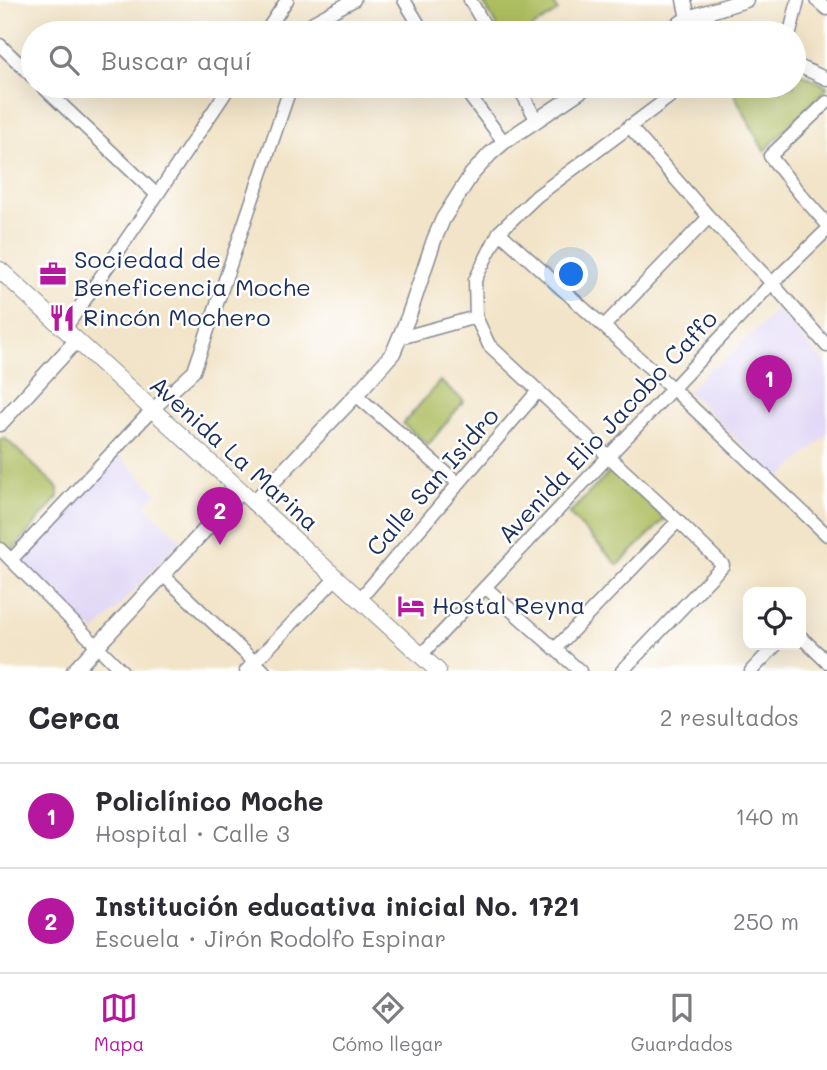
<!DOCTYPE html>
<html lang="es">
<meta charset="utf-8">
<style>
:root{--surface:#fff;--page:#f2f2f3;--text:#2b2b33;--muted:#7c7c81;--line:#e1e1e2;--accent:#b5179e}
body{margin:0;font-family:Mali,sans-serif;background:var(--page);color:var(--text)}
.controls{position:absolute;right:21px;bottom:21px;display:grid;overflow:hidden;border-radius:14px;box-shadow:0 7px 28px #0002}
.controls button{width:63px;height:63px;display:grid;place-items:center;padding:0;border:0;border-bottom:2px solid var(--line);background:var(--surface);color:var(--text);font:35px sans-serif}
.you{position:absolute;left:572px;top:275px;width:24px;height:24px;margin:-18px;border:5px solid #fff;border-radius:50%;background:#1a73e8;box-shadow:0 0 0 10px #1a73e833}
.badge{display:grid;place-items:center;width:46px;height:46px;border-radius:50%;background:var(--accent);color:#fff;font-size:23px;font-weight:700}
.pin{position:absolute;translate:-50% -58px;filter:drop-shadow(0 2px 4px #0008)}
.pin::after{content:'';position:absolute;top:37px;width:24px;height:21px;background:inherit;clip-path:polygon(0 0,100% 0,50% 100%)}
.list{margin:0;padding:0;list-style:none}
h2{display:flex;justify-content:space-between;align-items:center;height:91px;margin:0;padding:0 28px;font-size:30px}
h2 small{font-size:23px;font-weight:400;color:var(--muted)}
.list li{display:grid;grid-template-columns:46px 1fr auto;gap:21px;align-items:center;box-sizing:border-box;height:105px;padding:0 28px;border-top:2px solid var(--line)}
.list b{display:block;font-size:26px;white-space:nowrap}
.list p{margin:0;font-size:23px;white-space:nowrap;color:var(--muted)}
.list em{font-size:23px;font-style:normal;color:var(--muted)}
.icon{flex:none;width:38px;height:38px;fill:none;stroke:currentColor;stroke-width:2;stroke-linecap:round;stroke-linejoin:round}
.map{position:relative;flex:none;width:827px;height:671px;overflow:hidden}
.search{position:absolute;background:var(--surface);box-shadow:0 7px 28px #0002;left:21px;right:21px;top:21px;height:77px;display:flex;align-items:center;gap:18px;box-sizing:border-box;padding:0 24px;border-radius:38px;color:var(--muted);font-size:26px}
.sheet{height:301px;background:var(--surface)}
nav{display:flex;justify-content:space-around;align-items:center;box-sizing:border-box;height:98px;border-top:2px solid var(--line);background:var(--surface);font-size:19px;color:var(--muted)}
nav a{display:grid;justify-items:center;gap:4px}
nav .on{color:var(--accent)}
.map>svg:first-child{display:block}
</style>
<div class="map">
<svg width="827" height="671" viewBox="0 0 827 671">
<rect width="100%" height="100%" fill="#fff"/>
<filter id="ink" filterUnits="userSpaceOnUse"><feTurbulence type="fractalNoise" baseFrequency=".0143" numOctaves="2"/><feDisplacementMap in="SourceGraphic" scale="14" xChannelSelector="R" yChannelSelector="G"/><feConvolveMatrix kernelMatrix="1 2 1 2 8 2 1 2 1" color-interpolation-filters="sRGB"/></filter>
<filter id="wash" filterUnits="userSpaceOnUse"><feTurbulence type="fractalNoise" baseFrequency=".00686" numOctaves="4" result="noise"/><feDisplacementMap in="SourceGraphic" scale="28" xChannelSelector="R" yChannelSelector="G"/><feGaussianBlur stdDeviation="1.57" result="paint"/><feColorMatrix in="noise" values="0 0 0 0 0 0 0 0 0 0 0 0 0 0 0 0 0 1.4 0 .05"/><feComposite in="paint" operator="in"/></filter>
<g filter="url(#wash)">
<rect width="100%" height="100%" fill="#f2e4c8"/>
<path fill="#dfd5f5" d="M777 310 827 365V435L778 480 688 391 711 367 718 366Z
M119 456 157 493 145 506 181 540 95 632 21 560Z"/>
<path fill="#adbd60" stroke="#64765f" stroke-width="2" d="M482 0H552L558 11 524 33H501Z
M794 70 827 86V88L764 151 730 86H794Z
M440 381 464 401 428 445 403 424Z
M0 439H6L58 488V497L12 551 6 550 0 544Z
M615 466 665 519 618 565 569 514Z"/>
</g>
<g filter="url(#ink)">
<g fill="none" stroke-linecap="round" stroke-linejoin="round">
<defs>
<path id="minor" d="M404 0 424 33
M470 0 489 33
M816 0 827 9
M265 33 287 0
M309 33 313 22 354 0
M790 33 798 0
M0 45 33 77
M794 64 827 79
M42 86 157 195
M462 86 504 142
M518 86 537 121
M827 102 770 156 801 195 827 224
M629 126 709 217 772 283 827 346
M499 232 673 389 827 535
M604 326 709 217
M64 330 157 195 230 86
M400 338 476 317
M356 395 458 483
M0 549 122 671
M11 560 152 410 194 371 291 86
M163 575 264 671
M485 587 580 671
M359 600 538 391
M801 637 827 662
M555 649 678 521
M421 655 772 283 827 230
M246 671 336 578
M622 671 723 565 678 521 489 345 476 317 475 280 499 232 537 196 684 86
M751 671 776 645"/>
<path id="tertiary" d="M684 0 688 18
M665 33 688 18 746 0
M0 424 76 341
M253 503 356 395 393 353 409 315 434 240 443 219 471 175 490 154 504 142 588 86
M74 671 240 492"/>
<path id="secondary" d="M0 270 438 671"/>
</defs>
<use href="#minor" stroke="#868a93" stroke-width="15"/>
<use href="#tertiary" stroke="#868a93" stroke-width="17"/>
<use href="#secondary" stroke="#868a93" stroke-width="18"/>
<use href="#minor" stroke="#fff" stroke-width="12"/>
<use href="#tertiary" stroke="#fff" stroke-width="14"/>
<use href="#secondary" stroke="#fff" stroke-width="16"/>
</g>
</g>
<defs>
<symbol id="office-bare" viewBox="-9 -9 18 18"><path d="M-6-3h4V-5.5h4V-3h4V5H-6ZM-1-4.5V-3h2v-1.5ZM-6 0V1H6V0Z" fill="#b5179e" stroke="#fff" stroke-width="2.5" paint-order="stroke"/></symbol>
<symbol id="restaurant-bare" viewBox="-9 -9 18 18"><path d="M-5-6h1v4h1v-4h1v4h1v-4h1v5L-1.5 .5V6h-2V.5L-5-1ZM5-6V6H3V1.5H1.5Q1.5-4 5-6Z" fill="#b5179e" stroke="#fff" stroke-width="2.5" paint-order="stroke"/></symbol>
<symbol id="hotel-bare" viewBox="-9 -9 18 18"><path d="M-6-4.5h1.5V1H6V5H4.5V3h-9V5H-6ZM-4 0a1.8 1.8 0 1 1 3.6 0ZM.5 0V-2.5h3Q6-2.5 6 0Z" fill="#b5179e" stroke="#fff" stroke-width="2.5" paint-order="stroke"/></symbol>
</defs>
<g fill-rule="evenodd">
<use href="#office-bare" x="34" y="255" width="38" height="38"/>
<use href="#restaurant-bare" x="43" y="299" width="38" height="38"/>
<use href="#hotel-bare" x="392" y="587" width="38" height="38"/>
</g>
<g text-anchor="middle" stroke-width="5" stroke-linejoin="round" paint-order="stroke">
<g font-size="24" fill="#1b2f5e" stroke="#fff" text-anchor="start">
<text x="74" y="268">Sociedad de<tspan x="74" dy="28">Beneficencia Moche</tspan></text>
<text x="83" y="326">Rincón Mochero</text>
<text x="432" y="614">Hostal Reyna</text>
</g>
<g font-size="24" fill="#1b2f5e" stroke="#fff">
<text transform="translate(608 427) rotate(-47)" y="8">Avenida Elio Jacobo Caffo</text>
<text transform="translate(234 454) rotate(42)" y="8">Avenida La Marina</text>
<text transform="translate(433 482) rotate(-49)" y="8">Calle San Isidro</text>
</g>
</g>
</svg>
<div class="controls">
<button><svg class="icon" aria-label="locate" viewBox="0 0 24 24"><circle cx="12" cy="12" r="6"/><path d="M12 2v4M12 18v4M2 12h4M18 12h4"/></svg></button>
</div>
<div class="you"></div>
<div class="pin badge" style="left:769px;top:413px">1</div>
<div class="pin badge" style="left:220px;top:545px">2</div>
<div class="search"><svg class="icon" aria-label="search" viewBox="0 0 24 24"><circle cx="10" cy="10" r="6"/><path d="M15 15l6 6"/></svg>Buscar aquí</div>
</div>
<section class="sheet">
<h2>Cerca<small>2 resultados</small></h2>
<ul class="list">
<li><span class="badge">1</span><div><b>Policlínico Moche</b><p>Hospital · Calle 3</p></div><em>140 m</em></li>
<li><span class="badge">2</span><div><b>Institución educativa inicial No. 1721</b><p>Escuela · Jirón Rodolfo Espinar</p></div><em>250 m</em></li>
</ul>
</section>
<nav>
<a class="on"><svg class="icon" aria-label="map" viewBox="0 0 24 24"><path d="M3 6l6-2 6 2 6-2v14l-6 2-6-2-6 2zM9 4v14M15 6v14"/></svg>Mapa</a>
<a><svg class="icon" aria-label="directions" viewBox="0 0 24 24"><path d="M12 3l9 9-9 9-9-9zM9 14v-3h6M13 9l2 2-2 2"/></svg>Cómo llegar</a>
<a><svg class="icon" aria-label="saved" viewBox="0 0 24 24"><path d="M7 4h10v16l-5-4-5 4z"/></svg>Guardados</a>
</nav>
